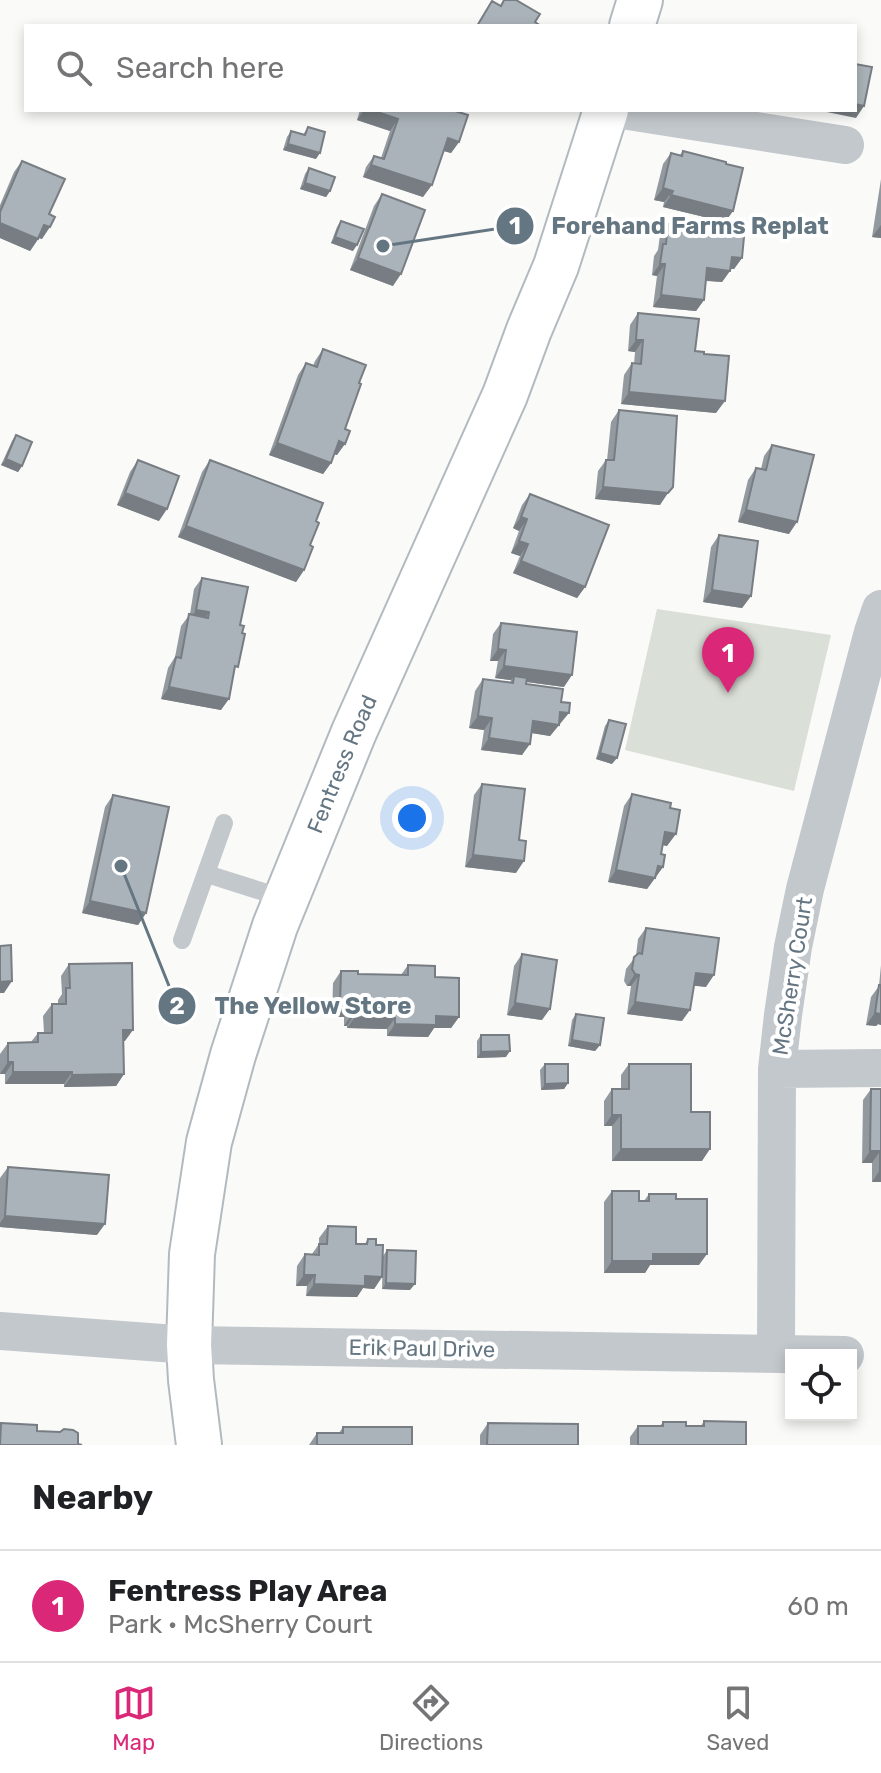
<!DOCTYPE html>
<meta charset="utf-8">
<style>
:root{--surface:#fff;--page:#f6f6f6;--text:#202124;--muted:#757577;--line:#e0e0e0;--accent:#db2777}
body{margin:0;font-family:Rubik,sans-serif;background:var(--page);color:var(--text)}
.controls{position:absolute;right:24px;bottom:24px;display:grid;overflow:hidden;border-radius:0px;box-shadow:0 4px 12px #0003}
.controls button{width:72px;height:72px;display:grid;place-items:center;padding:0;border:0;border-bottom:2px solid var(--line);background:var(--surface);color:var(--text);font:40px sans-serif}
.you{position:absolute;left:412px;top:818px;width:28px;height:28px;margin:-20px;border:6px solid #fff;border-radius:50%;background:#1a73e8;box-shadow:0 0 0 12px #1a73e833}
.badge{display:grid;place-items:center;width:52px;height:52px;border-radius:50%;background:var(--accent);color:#fff;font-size:26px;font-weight:700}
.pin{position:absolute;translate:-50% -66px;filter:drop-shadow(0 2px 4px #0008)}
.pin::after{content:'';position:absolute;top:42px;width:28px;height:24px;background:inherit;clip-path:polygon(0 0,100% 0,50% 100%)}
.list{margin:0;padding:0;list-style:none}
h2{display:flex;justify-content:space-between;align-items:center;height:104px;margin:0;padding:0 32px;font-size:34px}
h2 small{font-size:26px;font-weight:400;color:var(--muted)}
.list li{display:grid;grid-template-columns:52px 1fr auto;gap:24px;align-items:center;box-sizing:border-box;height:112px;padding:0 32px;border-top:2px solid var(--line)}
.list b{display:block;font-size:30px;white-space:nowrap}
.list p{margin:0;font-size:26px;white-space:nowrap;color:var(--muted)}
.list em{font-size:26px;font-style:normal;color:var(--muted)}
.icon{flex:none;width:44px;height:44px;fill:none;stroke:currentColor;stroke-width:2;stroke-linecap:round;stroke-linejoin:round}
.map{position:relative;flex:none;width:881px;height:1445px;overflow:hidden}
.search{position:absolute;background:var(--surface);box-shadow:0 4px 12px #0003;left:24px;right:24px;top:24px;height:88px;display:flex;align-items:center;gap:20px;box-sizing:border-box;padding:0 28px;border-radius:0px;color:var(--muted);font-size:30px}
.sheet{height:216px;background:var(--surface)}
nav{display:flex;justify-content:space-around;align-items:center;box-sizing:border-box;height:112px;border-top:2px solid var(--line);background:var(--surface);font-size:22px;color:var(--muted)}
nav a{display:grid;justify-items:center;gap:4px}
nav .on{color:var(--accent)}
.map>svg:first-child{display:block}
</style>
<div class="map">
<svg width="881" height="1445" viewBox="0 0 881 1445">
<rect width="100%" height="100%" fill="#fafaf8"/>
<path fill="#dadfd7" d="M657 609 831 635 794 791 625 750Z"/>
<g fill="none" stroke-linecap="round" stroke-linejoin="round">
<defs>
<g id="secondary">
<path d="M632 26 640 0"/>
<path id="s1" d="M199 1445 191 1380 189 1345 192 1254 209 1142 233 1055 275 926 354 732 505 395 529 330 556 266 606 110"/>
</g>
</defs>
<use href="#secondary" stroke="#b3babf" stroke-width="48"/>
<path stroke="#c3c8cc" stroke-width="18" d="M207 874 286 899
M182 940 224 823"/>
<path stroke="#c3c8cc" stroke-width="38" d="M622 110 845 145
M777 1069 881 1068
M0 1331 189 1345 845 1355
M776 1353 777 1069 783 1015 793 947 805 889 873 632 881 609"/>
<use href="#secondary" stroke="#fff" stroke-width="44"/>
</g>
<path fill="#929a9f" d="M360 110H452L459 142 451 153 444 151 423 197 363 177 366 167 374 156 381 158 390 131 357 120Z
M308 127 316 159 283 150 287 137 291 131 303 135Z
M683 151 726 164 733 211 725 222 663 207 664 202 654 200 663 164 671 153 680 155Z
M22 161 49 214 42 239 39 238 30 251 0 238V205L14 172Z
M309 168 330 191 326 197 300 189 305 174Z
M881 179V238L872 237Z
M382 194 393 286 350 270 374 206Z
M341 221 353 251 331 243 337 227Z
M668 224 726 235 742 258 734 269H731L722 282 706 281 704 300 696 311 653 307 657 276 652 275 654 256 658 250 660 235Z
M638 313 695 351 704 354 716 413 621 404 624 375 632 363 634 364 635 352 628 351 630 325Z
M323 349 345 429 337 455 334 454 331 463 323 474 269 455 298 375 306 363 313 366 315 361Z
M619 410 660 505 595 499 598 471 606 460H607L611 422Z
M16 435 22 466 18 472 1 465 12 441Z
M772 445 789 534 738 522 748 480 756 468 761 469 764 456Z
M138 460 159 521 117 505 130 472Z
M210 460 316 521 304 570 296 582 178 537 202 472Z
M530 494 585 587 577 598 513 573 520 556 511 553 519 531 513 528 522 505Z
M719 535 751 596 742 608 703 602 711 547Z
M202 578 240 625 234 674 221 710 161 699 168 668 175 657 181 626 190 614 194 589Z
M501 623 564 687 526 682V684L561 702 560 725H559L550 736 532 733 522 755 481 750 484 730 469 728 475 691 483 679 510 682 511 680 495 678 498 661H490L493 634Z
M609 720 612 764 596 759 605 726Z
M482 784 516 873 465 867 474 795Z
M632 794 670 808 667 846 663 845 661 854 663 867 647 889 608 882 624 806Z
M113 795 146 913 138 925 82 913 105 807Z
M646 928 706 987 694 985 682 1021 627 1014 631 986H627L624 981 626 969 636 956 638 939Z
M522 954 542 1020 507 1015 514 966Z
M69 964 125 1041H123L124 1074 116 1086 64 1087V1084H5V1074H0V1054L8 1043 31 1042 38 1033H44L43 1016 52 1004H58V1000L62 994 61 976Z
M408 965 435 977 459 1017 451 1028H434L428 1037 387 1036V1029L347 1028V1026H344V1017H332L333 983 341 971 358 974 401 975Z
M881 965V1025L878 1024 876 1026 866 1025 871 997 879 986Z
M576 1014 600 1045 595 1051 568 1046 572 1020Z
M481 1035 506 1057 477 1058V1041Z
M545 1064 568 1083 564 1089 541 1090 540 1070Z
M629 1064 691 1112 702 1161H612V1126H604V1101L612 1089H621V1075Z
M871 1089H881V1182H872V1163H862L863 1100Z
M8 1167 97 1235 0 1227V1178Z
M612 1191 639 1201H644L649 1194 676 1199 699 1265H650L645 1273H604V1202Z
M328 1226 356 1244H365L368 1239 376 1245 382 1277 374 1289 363 1288 357 1297 306 1296 307 1286H296L297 1266 305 1254H312L319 1244V1238Z
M387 1250 410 1290 382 1289 383 1256Z
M704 1421 746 1445H630V1437L638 1426H660L663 1422 686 1426H701Z
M488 1423 578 1445H480V1435Z
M343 1427 412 1445H309L317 1433H339Z"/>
<path fill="#777d82" d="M855 104 864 106 856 118 817 110H855Z
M364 110H371L398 119 390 131 357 120Z
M448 138 459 142 451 153 440 150Z
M288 144 320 153 316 159 283 150Z
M371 165 432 185 423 197 363 177Z
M305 183 330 191 326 197 300 189Z
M663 188 673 191 664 202 654 200Z
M671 195 733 211 725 222 663 207Z
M0 223 38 239 30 251 0 238Z
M44 225 50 227 42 239 36 237Z
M881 225V238L872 237Z
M335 237 357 245 353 251 331 243Z
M732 257 742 258 734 269 724 268Z
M358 258 401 274 393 286 350 270Z
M660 264H665L657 276 652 275Z
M707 268 730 271 722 282 699 280Z
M661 295 704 300 696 311 653 307Z
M636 340H643L635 352 628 351Z
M629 392 725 401 716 413 621 404Z
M339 441 345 444 337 455 331 453Z
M277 443 331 463 323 474 269 455Z
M6 459 22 466 18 472 1 465Z
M603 487 668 493 660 505 595 499Z
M125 493 167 509 159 521 117 505Z
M746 510 797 522 789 534 738 522Z
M521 517 527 519 519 531 513 528Z
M186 526 304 570 296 582 178 537Z
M519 541 528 544 520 556 511 553Z
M521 561 585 587 577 598 513 573Z
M712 590 751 596 742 608 703 602Z
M196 610 209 612 201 624 188 622Z
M498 649 506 650 498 661H490Z
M504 666 572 675 564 687 513 680 514 676 511 680 495 678Z
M169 687 229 699 221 710 161 699Z
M560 712 569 713 550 736 525 732 533 721Z
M478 716 492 718 484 730 469 728Z
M489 738 530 744 522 755 481 750Z
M600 753 617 758 612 764 596 759Z
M665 832 676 834 667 846 657 844Z
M473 855 524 861 516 873 465 867Z
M658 866 663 867 647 889 608 882 616 870Z
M90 901 146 913 138 925 82 913Z
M696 973 714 975 706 987 687 985Z
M635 974 639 975 631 986H627Z
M12 981 4 993H0V982Z
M635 1002 690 1010 682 1021 627 1014Z
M515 1003 550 1009 542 1020 507 1015Z
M340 1005H352L344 1017H332Z
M875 1013 881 1014V1025L878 1024 876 1026 866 1025Z
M352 1014H355L347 1026H344Z
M436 1016 459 1017 451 1028H434L428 1037 387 1036 395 1024Z
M355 1017 395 1018 387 1029 347 1028Z
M123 1030H133L125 1041H115Z
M572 1040 600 1045 595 1051 568 1046Z
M510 1051 506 1057 477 1058 481 1052Z
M8 1062H13L5 1074H0Z
M13 1072H72L64 1084H5Z
M124 1074 116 1086 64 1087 72 1075Z
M568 1083 564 1089 541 1090 545 1084Z
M612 1115H621L612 1126H604Z
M621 1149H710L702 1161H612Z
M870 1151H880L872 1163H862Z
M880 1170H881V1182H872Z
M5 1216 105 1224 97 1235 0 1227V1223Z
M653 1254H707L699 1265H650L645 1273H604L612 1261Z
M304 1275H315L307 1286H296Z
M365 1276 382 1277 374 1289 363 1288 357 1297 306 1296 314 1284Z
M386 1283 415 1284 410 1290 382 1289Z"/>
<path fill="#aab3b9" stroke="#777d82" stroke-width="2" d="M504 0H516L540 14 535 22 541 26H477L492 1 501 6Z
M855 64 872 67 864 106 855 104Z
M371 110H452L468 115 459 142 448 138 432 185 371 165 374 156 384 159 398 119Z
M308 127 325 132 320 153 288 144 291 131 305 135Z
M683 151 726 162V164L743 168 733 211 671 195 673 191 663 188 671 153 682 156Z
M22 161 65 179 49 214 55 217 50 227 44 225 38 239 0 223V212Z
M309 168 335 177 330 191 305 183Z
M382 194 425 210 401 274 358 258Z
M341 221 364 229 357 245 335 237Z
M668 224 726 230V235L744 237 742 258 732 257 730 271 707 268 704 300 661 295 665 264H660L663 244H666Z
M638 313 699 319 695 351 704 352V354L729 356 725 401 629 392 632 363 641 364 643 340H636Z
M323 349 366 365 359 383 361 384 345 429 350 431 345 444 339 441 331 463 277 443 306 363 317 367Z
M619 410 677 416 673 487 668 493 603 487 606 460H614Z
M16 435 32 442 22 466 6 459Z
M772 445 814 455 797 522 746 510 756 468 766 470Z
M138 460 179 476 167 509 125 493Z
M210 460 323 503 316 521 319 523 310 545 313 547 304 570 186 526Z
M530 494 609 525 585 587 521 561 528 544 519 541 527 519 521 517Z
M719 535 758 541 751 596 712 590Z
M202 578 248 587 240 625 244 626 242 633 245 634 238 667 235 666 229 699 169 687 176 657 181 658 189 614 208 618 209 612 196 610Z
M501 623 577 632 572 675 504 666 506 650 498 649Z
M514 676 527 678 526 684 563 689 561 702 570 703 569 713 560 712 559 725 533 721 530 744 489 738 492 718 478 716 483 679 513 683Z
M609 720 626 724 617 758 600 753Z
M482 784 525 789 519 840 526 841 524 861 473 855Z
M632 794 671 803 670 808 680 810 676 834 665 832 661 854 665 855 663 867 658 866 655 878 616 870Z
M113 795 169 807 146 913 90 901Z
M646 928 719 938 714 975 696 973 690 1010 635 1002 639 975 635 974 632 969 634 957 639 953 642 954Z
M11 945 12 981 0 982V946Z
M522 954 557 960 550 1009 515 1003Z
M132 963 133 1030H123L124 1074 72 1075V1072H13V1062H8V1043L38 1042V1033H52V1004H66V988H70L69 964Z
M408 965 435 966V977L459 978V1017L436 1016V1025L395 1024V1018L355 1017V1014H352V1005H340L341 971H358V974L408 975Z
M879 985H881V1014L875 1013Z
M576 1014 604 1018 600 1045 572 1040Z
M481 1035H509L510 1051 481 1052Z
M545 1064H568V1083L545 1084Z
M629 1064H691V1112H710V1149H621V1115H612V1089H629Z
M871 1089H881V1170H880V1151H870Z
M8 1167 109 1175 105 1224 5 1216Z
M612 1191H639V1201H649V1194H676V1199H707V1254H653V1261H612Z
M328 1226 356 1227V1244H367L368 1239H376V1245H383L382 1277 365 1276V1286L314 1284 315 1275H304L305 1254 319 1255V1244H327Z
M387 1250 416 1251 415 1284 386 1283Z
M704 1421 746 1422V1445H638V1426H663V1422H686V1426H704Z
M1 1423 37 1425V1431L60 1432 64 1429 73 1430 78 1433V1444L82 1445H0Z
M488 1423 578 1424V1445H487Z
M343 1427H412V1445H317V1433H343Z"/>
<g text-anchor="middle" stroke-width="8" stroke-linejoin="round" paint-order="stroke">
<g font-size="22" fill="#657683" stroke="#fff">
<text dy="8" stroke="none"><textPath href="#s1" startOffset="706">Fentress Road</textPath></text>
<text transform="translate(792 976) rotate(-81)" y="8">McSherry Court</text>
<text transform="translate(422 1348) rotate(1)" y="8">Erik Paul Drive</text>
</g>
</g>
<path fill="none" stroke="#657683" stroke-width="3" d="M383 246L515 226M121 866L177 1006"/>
<g fill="#657683" stroke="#fff" stroke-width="3">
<circle cx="383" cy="246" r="8"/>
<circle cx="121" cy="866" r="8"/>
<circle cx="515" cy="226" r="20"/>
<circle cx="177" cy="1006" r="20"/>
</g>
<g font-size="24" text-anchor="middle" font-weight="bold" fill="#fff">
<text x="515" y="234">1</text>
<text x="177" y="1014">2</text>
</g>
<g font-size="24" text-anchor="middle" font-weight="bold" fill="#657683" stroke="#fff" stroke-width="8" stroke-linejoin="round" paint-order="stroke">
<text x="690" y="234">Forehand Farms Replat</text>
<text x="313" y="1014">The Yellow Store</text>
</g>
</svg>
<div class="controls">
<button><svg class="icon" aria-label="locate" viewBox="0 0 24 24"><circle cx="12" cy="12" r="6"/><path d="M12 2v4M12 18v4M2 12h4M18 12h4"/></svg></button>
</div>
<div class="you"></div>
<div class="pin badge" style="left:728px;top:693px">1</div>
<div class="search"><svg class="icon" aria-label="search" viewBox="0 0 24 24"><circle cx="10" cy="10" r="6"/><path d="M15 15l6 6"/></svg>Search here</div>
</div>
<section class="sheet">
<h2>Nearby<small></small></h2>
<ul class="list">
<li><span class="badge">1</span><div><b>Fentress Play Area</b><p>Park · McSherry Court</p></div><em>60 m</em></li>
</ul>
</section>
<nav>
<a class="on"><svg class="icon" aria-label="map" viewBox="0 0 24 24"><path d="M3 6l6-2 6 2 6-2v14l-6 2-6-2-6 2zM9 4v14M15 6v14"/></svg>Map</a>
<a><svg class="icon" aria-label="directions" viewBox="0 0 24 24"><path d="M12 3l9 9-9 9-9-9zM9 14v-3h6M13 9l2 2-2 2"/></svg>Directions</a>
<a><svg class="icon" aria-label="saved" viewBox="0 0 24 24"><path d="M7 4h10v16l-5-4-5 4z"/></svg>Saved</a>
</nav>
